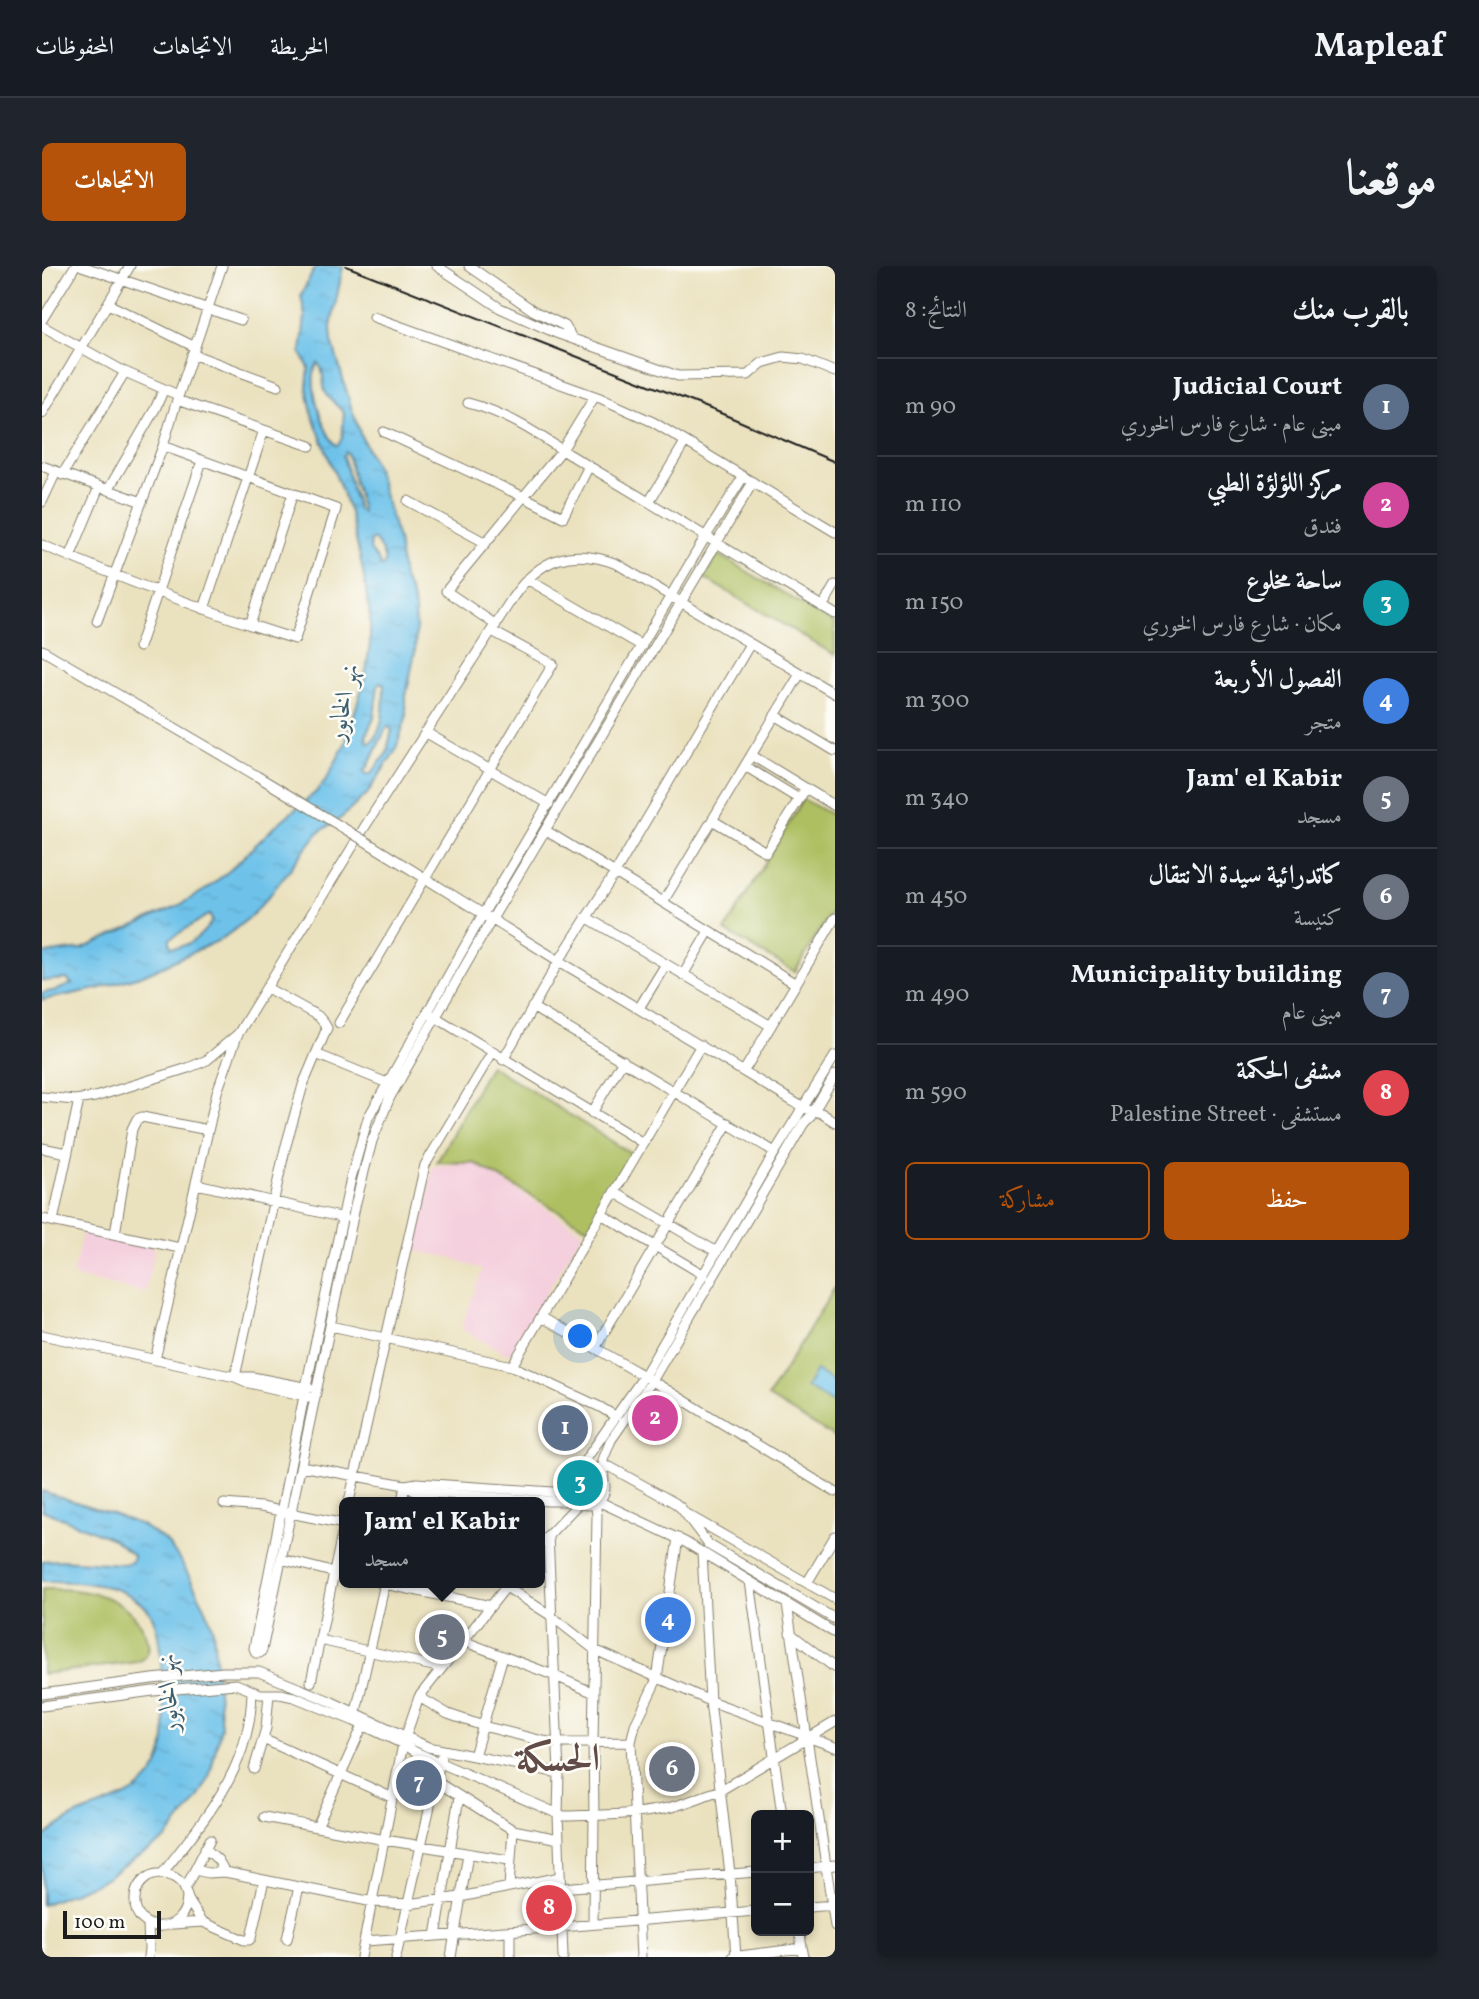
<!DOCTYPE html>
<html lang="ar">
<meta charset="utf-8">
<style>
:root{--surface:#171b24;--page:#20242c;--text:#f1f3f6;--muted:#9ea1a6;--line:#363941;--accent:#b45309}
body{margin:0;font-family:Vollkorn,Amiri,serif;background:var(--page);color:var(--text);direction:rtl}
.controls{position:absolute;right:21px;bottom:21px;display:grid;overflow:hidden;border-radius:10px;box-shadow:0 4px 10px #0003}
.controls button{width:63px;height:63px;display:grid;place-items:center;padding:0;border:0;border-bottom:2px solid var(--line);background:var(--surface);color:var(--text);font:35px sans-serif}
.scale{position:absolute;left:21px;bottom:18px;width:98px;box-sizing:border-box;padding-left:7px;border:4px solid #1c1c1c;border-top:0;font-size:19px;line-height:24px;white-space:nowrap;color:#1c1c1c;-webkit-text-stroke:5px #fdfcf7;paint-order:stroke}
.you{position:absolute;left:539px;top:1071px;width:24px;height:24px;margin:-18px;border:5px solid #fff;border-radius:50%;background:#1a73e8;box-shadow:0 0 0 10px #1a73e833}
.badge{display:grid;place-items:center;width:46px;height:46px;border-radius:50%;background:var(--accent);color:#fff;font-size:23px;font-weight:700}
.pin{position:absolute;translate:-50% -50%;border:4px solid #fff;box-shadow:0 2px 7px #0006}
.popup{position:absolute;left:297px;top:1231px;width:206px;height:91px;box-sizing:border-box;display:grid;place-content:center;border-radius:10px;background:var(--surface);filter:drop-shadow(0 2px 5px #0005);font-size:23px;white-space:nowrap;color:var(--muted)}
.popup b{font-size:26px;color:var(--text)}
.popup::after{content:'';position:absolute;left:50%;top:100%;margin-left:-14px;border:14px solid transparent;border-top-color:var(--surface)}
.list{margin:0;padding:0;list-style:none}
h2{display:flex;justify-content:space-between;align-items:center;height:91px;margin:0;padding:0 28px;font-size:30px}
h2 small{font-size:23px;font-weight:400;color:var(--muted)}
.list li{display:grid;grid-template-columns:46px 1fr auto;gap:21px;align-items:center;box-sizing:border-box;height:98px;padding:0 28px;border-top:2px solid var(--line)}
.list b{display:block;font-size:26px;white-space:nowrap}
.list p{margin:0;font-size:23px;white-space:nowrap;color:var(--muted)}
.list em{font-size:23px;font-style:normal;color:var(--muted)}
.actions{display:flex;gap:14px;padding:21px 28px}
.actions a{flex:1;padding:16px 0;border:2px solid var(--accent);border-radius:10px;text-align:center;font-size:24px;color:var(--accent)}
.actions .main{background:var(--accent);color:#fff}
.map{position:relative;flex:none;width:793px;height:1691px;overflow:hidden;direction:ltr;border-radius:10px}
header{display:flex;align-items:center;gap:42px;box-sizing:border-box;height:98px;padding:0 35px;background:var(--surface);border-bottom:2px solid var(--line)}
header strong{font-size:33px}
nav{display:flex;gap:38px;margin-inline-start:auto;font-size:24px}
.intro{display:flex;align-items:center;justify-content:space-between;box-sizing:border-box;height:168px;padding:0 42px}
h1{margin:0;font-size:49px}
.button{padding:18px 32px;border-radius:10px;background:var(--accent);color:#fff;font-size:24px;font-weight:700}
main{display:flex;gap:42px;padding:0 42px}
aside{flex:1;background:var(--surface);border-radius:10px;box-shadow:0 4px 10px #0003}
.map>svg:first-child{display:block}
</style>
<header>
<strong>Mapleaf</strong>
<nav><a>الخريطة</a><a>الاتجاهات</a><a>المحفوظات</a></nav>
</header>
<div class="intro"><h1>موقعنا</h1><a class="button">الاتجاهات</a></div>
<main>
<aside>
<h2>بالقرب منك<small>النتائج: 8</small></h2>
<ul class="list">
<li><span class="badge" style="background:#5c6f8a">1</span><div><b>Judicial Court</b><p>مبنى عام · شارع فارس الخوري</p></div><em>90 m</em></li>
<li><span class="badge" style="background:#d1479c">2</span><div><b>مركز اللؤلؤة الطبي</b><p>فندق</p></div><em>110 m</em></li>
<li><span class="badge" style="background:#0f9aa8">3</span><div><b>ساحة مخلوع</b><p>مكان · شارع فارس الخوري</p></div><em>150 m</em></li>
<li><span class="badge" style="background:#3f7fe0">4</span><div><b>الفصول الأربعة</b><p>متجر</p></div><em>300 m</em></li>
<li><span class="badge" style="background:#6b7280">5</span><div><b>Jam' el Kabir</b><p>مسجد</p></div><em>340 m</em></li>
<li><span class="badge" style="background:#6b7280">6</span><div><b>كاتدرائية سيدة الانتقال</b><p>كنيسة</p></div><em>450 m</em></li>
<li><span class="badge" style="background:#5c6f8a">7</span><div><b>Municipality building</b><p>مبنى عام</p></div><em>490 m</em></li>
<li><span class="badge" style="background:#e0444e">8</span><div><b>مشفى الحكمة</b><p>مستشفى · Palestine Street</p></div><em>590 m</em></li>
</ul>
<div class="actions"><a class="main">حفظ</a><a>مشاركة</a></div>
</aside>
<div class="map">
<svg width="793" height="1691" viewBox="0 0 793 1691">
<defs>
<pattern id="water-ripples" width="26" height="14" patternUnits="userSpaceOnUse" patternTransform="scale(1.75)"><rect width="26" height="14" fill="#6ec2ea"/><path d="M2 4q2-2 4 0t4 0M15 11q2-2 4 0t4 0" fill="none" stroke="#5fa6c8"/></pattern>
</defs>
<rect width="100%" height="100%" fill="#fdfcf7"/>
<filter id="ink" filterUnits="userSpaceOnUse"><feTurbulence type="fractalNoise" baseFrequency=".0143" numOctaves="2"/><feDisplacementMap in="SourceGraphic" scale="14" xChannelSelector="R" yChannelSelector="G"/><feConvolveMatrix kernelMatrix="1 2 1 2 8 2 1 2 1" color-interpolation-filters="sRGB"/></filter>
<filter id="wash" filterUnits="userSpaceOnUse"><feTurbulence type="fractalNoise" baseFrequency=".00686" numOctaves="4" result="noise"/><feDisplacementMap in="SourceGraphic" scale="28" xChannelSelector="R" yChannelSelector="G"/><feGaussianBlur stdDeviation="1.57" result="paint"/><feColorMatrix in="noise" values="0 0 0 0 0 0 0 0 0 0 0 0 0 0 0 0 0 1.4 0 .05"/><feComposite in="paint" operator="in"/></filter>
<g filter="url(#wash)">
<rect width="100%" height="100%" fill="#eae1be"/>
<path fill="#f4cfdd" d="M432 897 541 966 467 1089 419 1063 440 1004 407 991 372 985 391 900Z
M41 964 113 981 103 1027 30 1010Z"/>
<path fill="#aebf62" stroke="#656e3f" stroke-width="2" d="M676 288 793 358V389L662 312Z
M761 533 793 551V639L753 706 683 665Z
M448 799 590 888 546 962 432 897 395 896Z
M793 1021V1172L726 1131Z
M0 1323C42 1322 91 1328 105 1374 109 1384 105 1392 96 1396L0 1408Z"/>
<path fill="url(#water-ripples)" stroke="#456f83" stroke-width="2" fill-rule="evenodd" d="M274 0H301L289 61 290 75 307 134 319 170 334 201 356 274 361 312 369 328 373 343 374 364 373 386 364 430V452L353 485 325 528 299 552 276 567 227 630 209 650 192 664 178 674 101 709 55 723 0 734V727L15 724 30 718 25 713 0 715V688L40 683 134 641 163 624 188 604 233 560 274 526 285 512 303 478 323 412 328 378V350L321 305 308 247 270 148 265 121 267 102 259 87 263 50 259 29ZM276 97C283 105 280 115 283 125 286 134 296 139 302 147L300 172 297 178 294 179C280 165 264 113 276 97ZM303 186 305 187 320 246 316 244 301 190ZM329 274H333C338 281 346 293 341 301L338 300 337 295 328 284ZM338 416 342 418C341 438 344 462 328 477L325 476 324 469 332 452 336 419ZM347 461 350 464 344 488 329 508H324L322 504 326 501 344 462ZM166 649H168L170 655C162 667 146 683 130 681L128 678V673Z
M774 1105 793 1116V1133L791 1137 764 1121Z
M0 1225 71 1248 99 1259 124 1275 140 1297 164 1343 171 1364 179 1461 167 1512 156 1532 123 1574 55 1617 0 1639V1573C9 1565 20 1557 31 1551 58 1538 90 1535 110 1509 127 1487 124 1459 121 1432 119 1411 120 1365 109 1348 89 1316 33 1315 0 1315V1295L18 1294 81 1298 90 1296 91 1289 71 1273 0 1244Z"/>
</g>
<g filter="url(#ink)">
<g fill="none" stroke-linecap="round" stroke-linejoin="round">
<defs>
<path id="minor" d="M40 0 199 54
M395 0 458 42 514 67 636 110 706 109 720 97 741 91 761 93 793 106
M427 0 492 45 523 60 530 72
M66 38 153 81
M332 51 558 132 611 156 793 266
M0 54 33 0
M0 60 83 106 136 129
M150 88 236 120
M135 134 268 180
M426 137C461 146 490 164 520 184L793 348
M0 148 88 0
M342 166 482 231 521 251 547 200
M0 200 100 236
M20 209 83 106
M701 211 664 270 441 648 326 852 309 912 262 1130 212 1382 214 1387H218L220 1384 314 936 330 875 348 831 450 653 711 216
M66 224 113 143 122 123
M366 235 444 277
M0 236 14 206
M607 236 643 176
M0 279C83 314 167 347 253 373L294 243 121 180
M28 291 57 221
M485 313 600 380
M780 341 793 319
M162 343 222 164
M55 355 121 180 135 134 180 0
M208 359 251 227
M454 359 404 325 520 184 553 130
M97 381 160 195
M0 384 215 510
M733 449 793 485
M383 466 507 538
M709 489 793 540
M703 500 757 533
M670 554 724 586 764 522
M503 564 754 718
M323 575 517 695 762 842 779 847 793 856
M621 636 758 408
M544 651 729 760
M641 709 667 665
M490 741 733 886
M597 742 624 698
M390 749 601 877
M297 757 511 398 450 365
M274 788 345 817
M461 794 517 695 573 607 708 378
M702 805 793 652
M0 831 33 834 53 831 146 802 165 794 196 768 322 562 471 331C498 292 530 281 575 298L793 428
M550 847 581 794
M0 882 25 887
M155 918 302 952
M572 926 675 986
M559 948 662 1009
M0 953 138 982
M11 955 37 834
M73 968 90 863 95 853 100 851 166 864
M499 1051 602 1110 793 1226
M289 1060 470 1100 558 1141 573 1150
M0 1069 193 1111 207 1117 268 1131
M553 1082 686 857
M113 1094 175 826 195 770
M470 1100 659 779
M193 1111 243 883 261 819 285 762 282 757 276 750 225 722
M195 1111H210L267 1122
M259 1200 363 1219 374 1226 506 1235H535
M543 1203 568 1201 633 1237 639 1242 667 1279 793 1353
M527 1221a18 18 0 1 1 36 0a18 18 0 1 1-36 0Z
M535 1206 602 1110 733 886 793 790
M562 1217 561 1194 569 1174 610 1115 762 857 769 850 793 809
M363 1219 375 1217 511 1226 527 1222
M556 1235 643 1276 793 1367
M307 1236 383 899 450 787
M360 1236 363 1219
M182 1238 219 1241 302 1258
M646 1249 793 1333
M506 1269 517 1507 516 1548 521 1691
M498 1278 537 1237
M660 1286 668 1435 688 1608 694 1691
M239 1293 302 1309
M708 1315 740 1549
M338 1317 449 1340
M765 1317 793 1270
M464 1321 508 1349 553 1384 668 1435 759 1468 763 1474
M745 1338 793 1660
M748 1367 793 1402
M278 1374 400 1402
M421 1375 511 1409 552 1427
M269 1416 302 1259
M0 1428 110 1413 181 1406H217L288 1435 386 1481 517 1507
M377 1431 406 1448 441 1460 501 1475 515 1477 589 1476
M0 1440 111 1425 194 1418 218 1428H238L252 1431 312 1455 361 1478 373 1486 394 1495 521 1550H528C558 1549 591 1549 621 1543 641 1539 660 1530 679 1524L793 1456
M313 1450 343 1317
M769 1470 771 1473 793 1481
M221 1473 351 1532
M432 1490 461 1390
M212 1503 224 1462 227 1428
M395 1516 471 1564 517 1573
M222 1551 343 1574 467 1594
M275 1561 321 1459
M163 1582 176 1594 183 1606
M767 1602 793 1599
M153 1604 166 1607 183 1606 331 1636 366 1638 418 1631 518 1611
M120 1608C165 1550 209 1502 210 1425
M467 1621 471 1564
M519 1622 714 1606
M143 1623 168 1574
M145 1631C144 1671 91 1668 93 1634 93 1624 98 1616 106 1611 117 1605 132 1608 140 1618 144 1623 144 1628 146 1633 150 1641 156 1649 161 1656
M767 1641 793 1639
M131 1658 161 1656 202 1674H207L209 1672 222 1614
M551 1658 552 1549 551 1477 555 1249 553 1236
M757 1665 762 1691
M394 1670 417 1531
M245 1673 257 1621
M323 1675 520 1661 714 1645
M106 1691 107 1683 106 1658
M319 1691 361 1478 377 1431 467 1317
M354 1691 399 1491
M409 1691 426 1588
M468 1691V1665
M599 1691 589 1476 593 1459 615 1413 636 1272
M690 1691 760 1682"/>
</defs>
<use href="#minor" stroke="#837e6d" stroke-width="11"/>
<use href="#minor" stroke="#fff" stroke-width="9"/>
<path stroke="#1c1c1c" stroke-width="2" d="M304 0 676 146 793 196"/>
<defs>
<path id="minor-bridge" d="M215 510 323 575"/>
</defs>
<use href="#minor-bridge" stroke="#837e6d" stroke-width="11" stroke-linecap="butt"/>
<use href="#minor-bridge" stroke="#fff" stroke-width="9"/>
</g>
</g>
<g text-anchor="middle" stroke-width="5" stroke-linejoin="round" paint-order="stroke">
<g font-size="26" font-style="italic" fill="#3d5e6e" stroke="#fdfcf7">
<text transform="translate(300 436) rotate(-79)" y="9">نهر الخابور</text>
<text transform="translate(125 1427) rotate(-93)" y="9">نهر الخابور</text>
</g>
<g font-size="38" font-weight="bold" fill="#604b47" stroke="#fdfcf7">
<text x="516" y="1504">الحسكة</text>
</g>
</g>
</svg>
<div class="controls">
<button>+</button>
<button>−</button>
</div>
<div class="scale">100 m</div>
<div class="you"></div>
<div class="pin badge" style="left:523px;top:1162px;background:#5c6f8a">1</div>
<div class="pin badge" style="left:613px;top:1152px;background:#d1479c">2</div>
<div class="pin badge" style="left:538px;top:1217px;background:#0f9aa8">3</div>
<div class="pin badge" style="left:626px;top:1354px;background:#3f7fe0">4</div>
<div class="pin badge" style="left:400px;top:1371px;background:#6b7280">5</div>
<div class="popup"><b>Jam' el Kabir</b>مسجد</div>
<div class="pin badge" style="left:630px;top:1503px;background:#6b7280">6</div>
<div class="pin badge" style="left:377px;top:1517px;background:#5c6f8a">7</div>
<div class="pin badge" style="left:507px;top:1642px;background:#e0444e">8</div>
</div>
</main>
